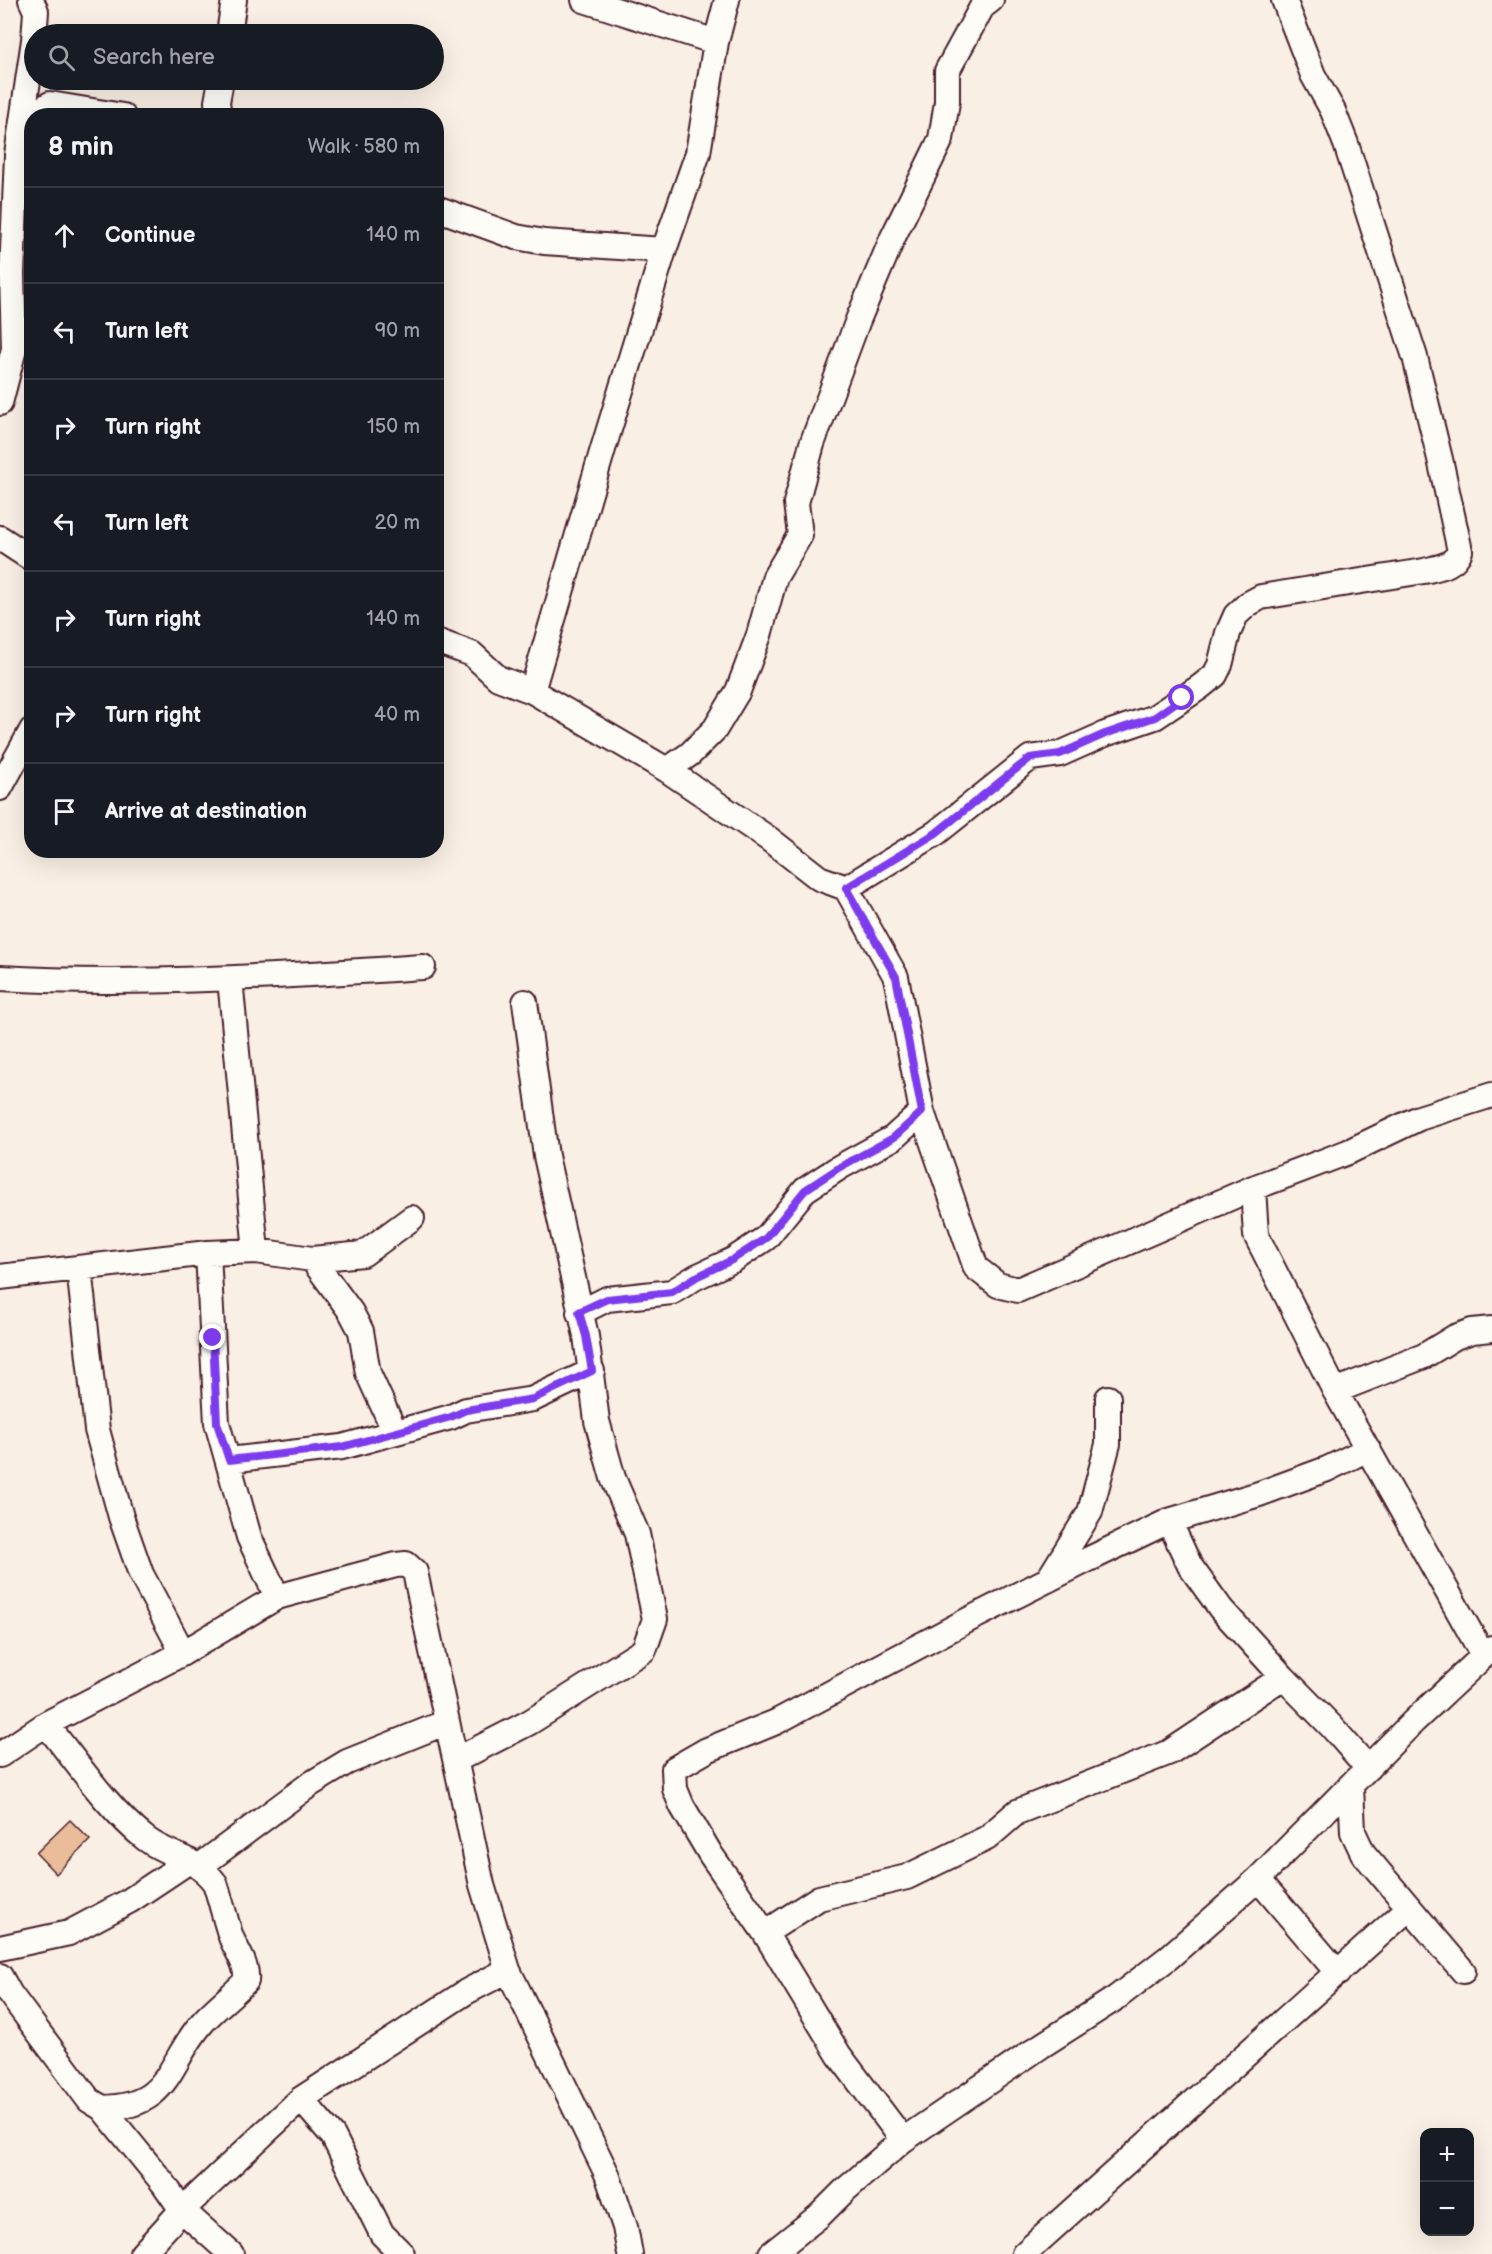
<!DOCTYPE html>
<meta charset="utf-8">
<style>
:root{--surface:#171b24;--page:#20242c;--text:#f1f3f6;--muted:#9ea1a6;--line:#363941}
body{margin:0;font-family:"Balsamiq Sans",sans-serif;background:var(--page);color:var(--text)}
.controls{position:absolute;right:18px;bottom:18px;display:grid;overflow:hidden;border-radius:12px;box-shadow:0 6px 24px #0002}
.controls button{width:54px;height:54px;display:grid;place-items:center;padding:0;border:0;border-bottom:2px solid var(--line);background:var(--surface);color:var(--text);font:30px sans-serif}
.stop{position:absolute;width:18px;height:18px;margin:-14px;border:4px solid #7c3aed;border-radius:50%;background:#fff}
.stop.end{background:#7c3aed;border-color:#fff;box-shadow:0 2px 6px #0008}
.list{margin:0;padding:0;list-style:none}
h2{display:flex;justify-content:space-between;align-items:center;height:78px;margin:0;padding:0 24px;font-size:26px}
h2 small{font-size:20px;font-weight:400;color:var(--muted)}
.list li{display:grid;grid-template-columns:39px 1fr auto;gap:18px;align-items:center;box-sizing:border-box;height:96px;padding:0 24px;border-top:2px solid var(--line)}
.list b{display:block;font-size:22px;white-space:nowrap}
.list em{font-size:20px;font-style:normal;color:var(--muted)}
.icon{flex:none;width:33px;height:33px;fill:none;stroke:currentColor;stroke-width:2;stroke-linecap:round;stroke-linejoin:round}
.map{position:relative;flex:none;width:1492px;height:2254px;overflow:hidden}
.search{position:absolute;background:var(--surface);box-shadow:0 6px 24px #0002;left:24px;top:24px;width:420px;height:66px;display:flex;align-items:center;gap:15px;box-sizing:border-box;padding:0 21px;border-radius:33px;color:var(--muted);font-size:22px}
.panel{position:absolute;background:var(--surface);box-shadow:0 6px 24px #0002;left:24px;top:108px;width:420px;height:750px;border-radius:24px}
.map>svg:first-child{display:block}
</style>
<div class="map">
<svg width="1492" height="2254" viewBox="0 0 1492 2254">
<rect width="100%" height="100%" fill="#f9efe4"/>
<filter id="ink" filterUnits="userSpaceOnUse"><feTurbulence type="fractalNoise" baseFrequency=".0167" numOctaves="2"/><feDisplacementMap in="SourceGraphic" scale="12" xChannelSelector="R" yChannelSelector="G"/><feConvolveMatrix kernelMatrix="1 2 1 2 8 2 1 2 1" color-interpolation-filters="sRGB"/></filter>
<g filter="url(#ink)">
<path fill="#eabc9a" stroke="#4a1f2b" stroke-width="1.5" d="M70 1820 90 1840 56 1874 36 1853Z"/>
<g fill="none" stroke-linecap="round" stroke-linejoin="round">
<defs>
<path id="minor" d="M584 0 716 42
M229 34 234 0
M219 116 217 102 221 80
M22 121 50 104 123 116
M436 208 516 237 544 242 664 250
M0 403 14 349 12 274 17 155 34 40 36 11 31 0
M0 538 32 559
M436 641 472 654 498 678 532 691 667 770 769 839 819 878 846 888 936 833 1030 758 1060 754 1105 734 1155 717 1200 687 1215 675 1220 665 1228 633 1236 615 1248 604 1261 597 1424 571C1439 567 1454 566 1460 551L1440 459 1415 357 1346 144 1333 111 1313 75 1284 0
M532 691 603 449 664 250 698 153 716 42 727 0
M667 770 690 754 715 729 738 691 759 635 775 577 800 535 796 503 812 444 858 320 893 237 941 139 947 102V71L982 7 991 0
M0 788 32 730
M846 888 896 977 922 1112 976 1268 998 1285 1018 1290 1253 1188 1348 1152 1419 1118 1492 1095
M0 978C141 986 282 976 423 967
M230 979 256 1251
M1253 1188 1256 1235 1335 1391 1483 1655
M208 1253 217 1423 249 1537 277 1597
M312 1259 351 1312 361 1331 368 1373 395 1432
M79 1268 97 1430 121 1517 141 1574 183 1653
M0 1277 208 1253 256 1251 312 1259 363 1254 412 1218
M579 1313 607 1299 672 1292 696 1277 733 1260 766 1238 805 1190 840 1167 893 1138 922 1112
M1335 1391 1424 1356 1455 1337 1472 1331 1492 1329
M229 1460 342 1447 451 1417 466 1410 533 1399 592 1371
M1169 1521 1190 1566 1221 1609 1283 1677 1332 1727 1368 1768
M1048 1580 1090 1512 1108 1444V1398
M46 1724C75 1760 109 1810 146 1839 170 1857 195 1856 215 1883 221 1901 225 1919 231 1937 237 1952 248 1965 246 1981 232 1996 215 2008 202 2023 166 2065 171 2107 102 2108
M0 1755 46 1724 183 1653 277 1597 396 1565 406 1564 415 1572 482 1885 508 1970 607 2174 625 2227 630 2254
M456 1760 530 1722 644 1650 655 1619 637 1534 613 1478 597 1421 586 1336 546 1156 525 1002
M1351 1786 1353 1832 1363 1853 1463 1971
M200 1866 309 1785 347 1762 447 1722
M1258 1879 1338 1973
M765 1933 819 1898 907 1877 987 1838 1017 1812 1170 1752 1283 1677
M0 1948 69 1933 129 1901 189 1861
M0 1976 10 1994 89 2100 102 2108 164 2184 182 2210 231 2254
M301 2099 333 2136 382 2234 402 2254
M903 2140 839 2055 765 1933 711 1855 682 1806 675 1789 674 1769 707 1750 776 1722 968 1620 1083 1562 1169 1521 1259 1494 1327 1469 1368 1449
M142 2254 182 2210 301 2099 466 1992 508 1970
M771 2254 819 2216 845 2190 903 2140 1041 2046 1116 1998 1168 1958 1258 1879 1414 1721 1492 1648
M1024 2254 1409 1908"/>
</defs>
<use href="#minor" stroke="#4a1f2b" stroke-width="28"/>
<use href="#minor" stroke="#fdfcf7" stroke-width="24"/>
</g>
</g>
<g fill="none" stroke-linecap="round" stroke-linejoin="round" filter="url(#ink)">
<path stroke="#7c3aed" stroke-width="8" d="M213 1338 217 1423 229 1460 342 1447 451 1417 466 1410 533 1399 592 1371 586 1336 579 1312 607 1299 672 1292 696 1277 732 1260 766 1238 805 1190 840 1167 893 1138 922 1112 896 977 846 888 936 833 1030 758 1060 754 1105 734 1155 717 1182 698"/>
</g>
</svg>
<div class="controls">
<button>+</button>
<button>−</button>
</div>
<div class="stop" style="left:1182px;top:698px"></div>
<div class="stop end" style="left:213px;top:1338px"></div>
<div class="search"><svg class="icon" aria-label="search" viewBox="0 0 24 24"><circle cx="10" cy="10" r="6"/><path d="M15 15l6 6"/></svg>Search here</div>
<section class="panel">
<h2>8 min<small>Walk · 580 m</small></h2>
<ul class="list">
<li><svg class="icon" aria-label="ahead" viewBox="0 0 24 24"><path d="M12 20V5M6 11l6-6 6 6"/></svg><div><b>Continue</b></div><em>140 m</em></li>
<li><svg class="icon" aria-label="left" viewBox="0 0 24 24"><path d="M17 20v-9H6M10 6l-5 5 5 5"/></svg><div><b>Turn left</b></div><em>90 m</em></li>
<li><svg class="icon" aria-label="right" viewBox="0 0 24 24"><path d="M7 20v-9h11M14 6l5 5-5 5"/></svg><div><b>Turn right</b></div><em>150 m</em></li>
<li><svg class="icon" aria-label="left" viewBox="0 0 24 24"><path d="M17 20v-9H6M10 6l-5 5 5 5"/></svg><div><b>Turn left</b></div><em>20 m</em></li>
<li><svg class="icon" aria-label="right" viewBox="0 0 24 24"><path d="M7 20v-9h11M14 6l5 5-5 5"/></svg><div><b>Turn right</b></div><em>140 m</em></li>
<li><svg class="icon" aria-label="right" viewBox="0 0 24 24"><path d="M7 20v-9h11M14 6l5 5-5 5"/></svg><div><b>Turn right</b></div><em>40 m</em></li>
<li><svg class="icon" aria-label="arrive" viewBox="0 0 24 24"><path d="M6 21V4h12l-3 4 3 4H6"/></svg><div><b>Arrive at destination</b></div></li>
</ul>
</section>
</div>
